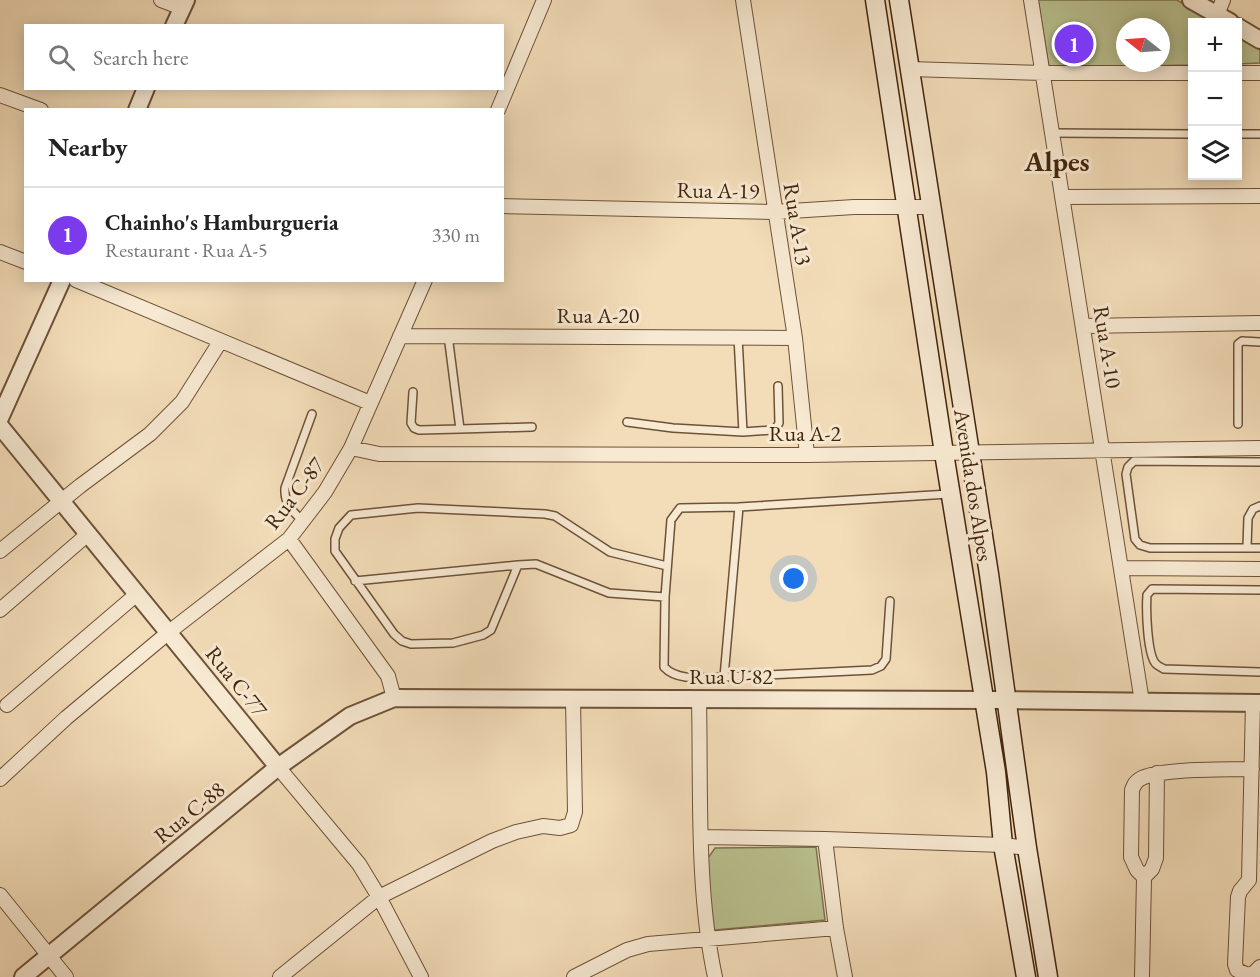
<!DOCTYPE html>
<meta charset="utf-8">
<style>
:root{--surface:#fff;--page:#f6f6f6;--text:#222;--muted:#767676;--line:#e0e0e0;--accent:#7c3aed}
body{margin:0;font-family:"EB Garamond",serif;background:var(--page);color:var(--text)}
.controls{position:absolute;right:18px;top:18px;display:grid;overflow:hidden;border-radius:0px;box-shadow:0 3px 15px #0003}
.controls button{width:54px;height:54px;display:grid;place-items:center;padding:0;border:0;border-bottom:2px solid var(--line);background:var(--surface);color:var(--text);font:30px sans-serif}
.compass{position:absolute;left:1116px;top:18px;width:54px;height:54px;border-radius:50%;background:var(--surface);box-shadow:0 3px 15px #0003;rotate:287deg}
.you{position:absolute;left:794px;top:579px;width:21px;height:21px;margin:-15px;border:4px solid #fff;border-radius:50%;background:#1a73e8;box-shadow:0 0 0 9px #1a73e833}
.badge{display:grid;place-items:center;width:39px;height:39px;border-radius:50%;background:var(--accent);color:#fff;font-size:20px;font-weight:700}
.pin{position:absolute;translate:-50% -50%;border:3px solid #fff;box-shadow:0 2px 6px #0006}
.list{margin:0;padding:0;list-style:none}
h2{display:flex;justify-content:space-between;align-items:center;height:78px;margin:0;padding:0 24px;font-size:26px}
h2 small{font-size:20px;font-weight:400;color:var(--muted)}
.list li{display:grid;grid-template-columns:39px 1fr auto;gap:18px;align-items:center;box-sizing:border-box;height:96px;padding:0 24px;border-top:2px solid var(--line)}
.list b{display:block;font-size:22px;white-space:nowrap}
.list p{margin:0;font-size:20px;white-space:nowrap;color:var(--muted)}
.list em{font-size:20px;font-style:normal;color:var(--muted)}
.icon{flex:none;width:33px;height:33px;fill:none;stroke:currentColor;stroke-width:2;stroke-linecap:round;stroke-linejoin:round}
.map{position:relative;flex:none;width:1260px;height:977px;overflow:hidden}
.search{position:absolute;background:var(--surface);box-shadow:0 3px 15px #0003;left:24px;top:24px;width:480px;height:66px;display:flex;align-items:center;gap:15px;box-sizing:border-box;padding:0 21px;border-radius:0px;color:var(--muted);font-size:22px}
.panel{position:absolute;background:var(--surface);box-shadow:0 3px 15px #0003;left:24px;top:108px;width:480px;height:174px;border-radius:0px}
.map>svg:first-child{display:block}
</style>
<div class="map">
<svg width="1260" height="977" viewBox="0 0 1260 977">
<rect width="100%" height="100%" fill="#f3ddb9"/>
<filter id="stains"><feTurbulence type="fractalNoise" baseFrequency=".00333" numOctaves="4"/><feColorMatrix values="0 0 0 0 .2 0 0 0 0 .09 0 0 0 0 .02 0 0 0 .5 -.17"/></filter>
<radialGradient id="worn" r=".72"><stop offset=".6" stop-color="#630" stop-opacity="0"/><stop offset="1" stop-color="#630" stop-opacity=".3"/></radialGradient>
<path fill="#bac190" stroke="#7e724e" stroke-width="1.5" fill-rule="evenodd" d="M1038 0H1177L1214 22H1192V65L1049 68ZM1125 27H1161V63H1125Z
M1238 37 1260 50V63L1238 64Z
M816 847 825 920 715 930 708 921V858L715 848Z"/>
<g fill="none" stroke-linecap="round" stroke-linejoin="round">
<defs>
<path id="service" d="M1053 133 1192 134
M1238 134H1260
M448 335 460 429 532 427
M738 337 743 432
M413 392 411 423 414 428 419 430 460 429
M627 422 673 428 743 432 772 430 776 428 779 423 778 386
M1238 424V344L1242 341 1260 342
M1260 462 1134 461 1128 467 1126 474 1135 539 1140 545 1150 548H1260
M303 521C292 511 284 504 285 488L312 414
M1247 547 1248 518 1253 509 1260 506
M355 581 518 565
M1260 590 1152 589 1147 595C1146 609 1147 655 1156 664 1157 665 1162 668 1164 669L1260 672
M665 597 609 593 536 564 518 565 491 630 483 635 453 643 411 644 402 641 394 634 335 551V539L339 528 351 515 418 508 545 514 555 516 610 552 667 566
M890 601 886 659 881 666 872 670 724 677 739 507 949 494
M724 677C704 677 678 682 664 667L665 597 671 520 680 508 739 507"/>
<path id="minor" d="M161 0 182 8
M743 0 795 338 807 455
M1031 0 1142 702
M1217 15 1223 0
M909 69 1044 73H1192
M1238 73H1260
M0 95 41 110
M498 110 544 0
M1063 197 1260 196
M502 206 775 212 854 207H932
M0 252 26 262
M76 280 370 403
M1083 326 1260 323
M400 336 795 338
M351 448 379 454 807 455 1260 448
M289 539 388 676 394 698
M0 551 80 486 150 434 182 402 220 342
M1121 568 1260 569
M0 610 88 534
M699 699C701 789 696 889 715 977
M1253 703 1249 880 1240 891 1238 897 1235 964 1237 970 1248 975 1254 973 1260 967
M7 705 137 594
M278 767 359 864 379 897 421 977
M1157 773 1156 858 1152 869 1144 877 1137 870 1131 857 1132 790C1134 785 1135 782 1140 779 1159 768 1227 770 1252 769
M0 779 66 718 169 632 289 539 325 492 351 448 425 280
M702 837 825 839 1003 845 1027 848
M825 839 836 928 845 977
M0 895 66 977
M280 977 379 897 492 841 516 832 543 826 560 828 571 825 575 812 573 699
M574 977 627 950 648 944 836 928
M1142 977 1144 877"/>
<path id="tertiary" d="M1191 0 1230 22
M174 26 186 0
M1238 27 1260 40
M137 110 146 88
M0 418 62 280
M0 426 278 767
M23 977 278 767 350 716 394 698 995 700 1260 703"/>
<path id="secondary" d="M875 0 944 453 996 772 1003 845 1026 977
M899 0 989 574 1027 848 1048 977"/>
</defs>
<use href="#service" stroke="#6e5238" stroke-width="10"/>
<use href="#minor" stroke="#6e5238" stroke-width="16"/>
<use href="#tertiary" stroke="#6e5238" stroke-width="20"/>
<use href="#secondary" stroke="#42240d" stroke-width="21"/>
<use href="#service" stroke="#f7e9d2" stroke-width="7"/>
<use href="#minor" stroke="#f7e9d2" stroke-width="14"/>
<use href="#tertiary" stroke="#f7e9d2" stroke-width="16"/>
<use href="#secondary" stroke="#f7e9d2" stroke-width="18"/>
</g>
<g text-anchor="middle" stroke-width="6" stroke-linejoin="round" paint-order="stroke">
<g font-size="22" fill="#42240d" stroke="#f7e9d2">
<text transform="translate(718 190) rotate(1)" y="8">Rua A-19</text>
<text transform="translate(798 224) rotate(81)" y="8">Rua A-13</text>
<text x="598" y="323">Rua A-20</text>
<text transform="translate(1108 347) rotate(81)" y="8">Rua A-10</text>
<text x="805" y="441">Rua A-2</text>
<text transform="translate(974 485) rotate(81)" y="8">Avenida dos Alpes</text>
<text transform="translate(294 493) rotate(-53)" y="8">Rua C-87</text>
<text x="731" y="684">Rua U-82</text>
<text transform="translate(237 681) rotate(51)" y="8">Rua C-77</text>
<text transform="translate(189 812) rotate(-39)" y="8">Rua C-88</text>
</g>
<g font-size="28" font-weight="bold" fill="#42240d" stroke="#f7e9d2">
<text x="1057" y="171">Alpes</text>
</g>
</g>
<rect width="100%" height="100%" filter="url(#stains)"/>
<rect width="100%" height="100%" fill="url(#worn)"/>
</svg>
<div class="controls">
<button>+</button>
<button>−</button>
<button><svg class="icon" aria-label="layers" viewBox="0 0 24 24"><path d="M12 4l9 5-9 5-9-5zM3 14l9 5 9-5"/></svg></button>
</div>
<svg class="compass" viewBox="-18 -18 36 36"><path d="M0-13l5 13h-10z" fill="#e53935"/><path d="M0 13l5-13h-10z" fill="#767676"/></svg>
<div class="you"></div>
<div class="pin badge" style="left:1074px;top:44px">1</div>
<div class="search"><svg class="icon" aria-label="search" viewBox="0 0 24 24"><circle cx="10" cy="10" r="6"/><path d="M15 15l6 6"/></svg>Search here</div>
<section class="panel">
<h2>Nearby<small></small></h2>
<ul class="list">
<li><span class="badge">1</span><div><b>Chainho's Hamburgueria</b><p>Restaurant · Rua A-5</p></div><em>330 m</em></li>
</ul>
</section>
</div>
